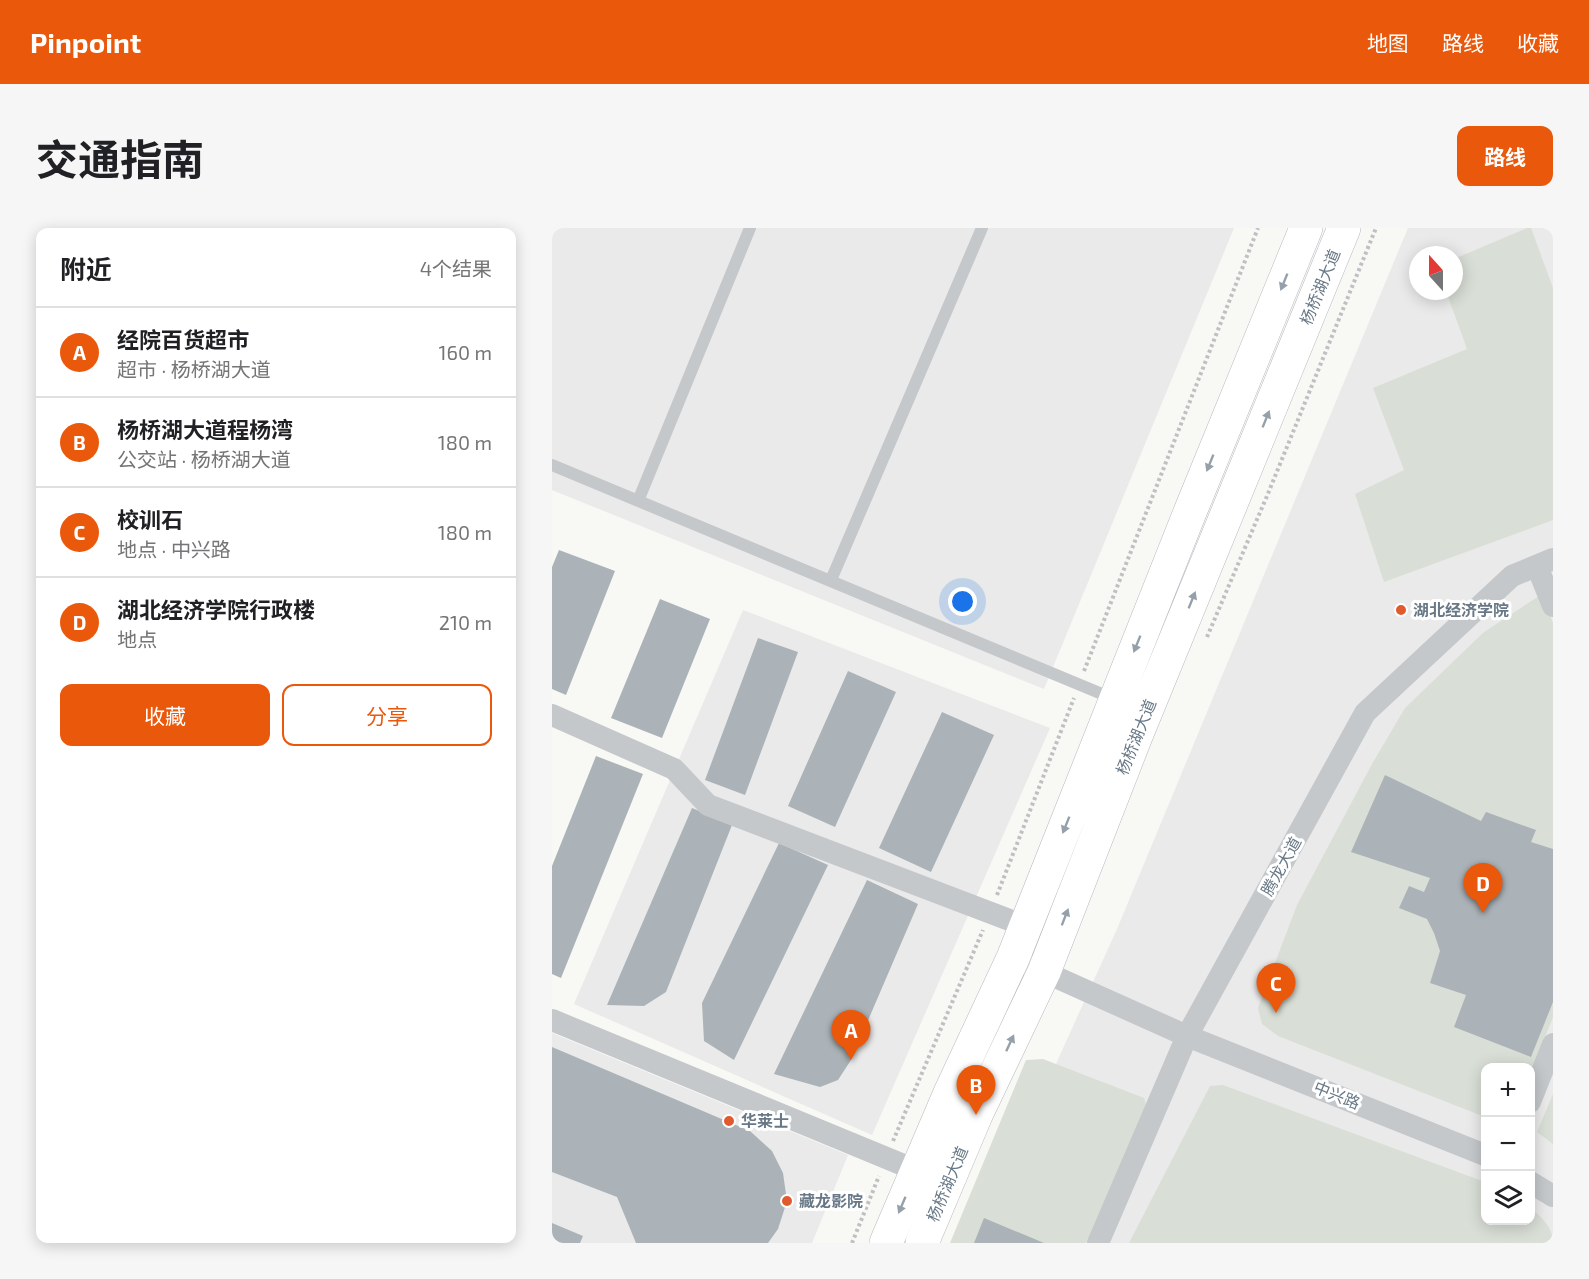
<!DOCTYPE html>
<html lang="zh">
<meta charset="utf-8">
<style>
:root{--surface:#fff;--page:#f6f6f6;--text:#202124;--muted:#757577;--line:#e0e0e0;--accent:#ea580c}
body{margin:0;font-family:"Exo 2","Noto Sans SC",sans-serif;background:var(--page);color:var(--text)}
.controls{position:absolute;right:18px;bottom:18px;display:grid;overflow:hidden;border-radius:12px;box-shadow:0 3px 15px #0003}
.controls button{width:54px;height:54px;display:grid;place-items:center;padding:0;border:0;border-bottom:2px solid var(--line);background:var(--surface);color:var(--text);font:30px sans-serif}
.compass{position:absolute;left:857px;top:18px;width:54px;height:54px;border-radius:50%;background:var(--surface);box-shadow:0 3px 15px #0003;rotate:339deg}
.you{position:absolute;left:411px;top:374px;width:21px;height:21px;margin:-15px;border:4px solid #fff;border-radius:50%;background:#1a73e8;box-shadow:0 0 0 9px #1a73e833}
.badge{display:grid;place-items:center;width:39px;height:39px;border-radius:50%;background:var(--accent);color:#fff;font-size:20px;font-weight:700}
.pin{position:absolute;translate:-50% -50px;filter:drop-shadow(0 2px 3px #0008)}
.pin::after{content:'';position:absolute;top:32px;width:21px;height:18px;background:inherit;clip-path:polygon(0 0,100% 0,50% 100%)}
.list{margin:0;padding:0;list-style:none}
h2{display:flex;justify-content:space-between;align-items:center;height:78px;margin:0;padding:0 24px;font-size:26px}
h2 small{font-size:20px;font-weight:400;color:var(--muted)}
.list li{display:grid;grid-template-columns:39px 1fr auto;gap:18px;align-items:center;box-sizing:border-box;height:90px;padding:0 24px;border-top:2px solid var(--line)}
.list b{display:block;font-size:22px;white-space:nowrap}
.list p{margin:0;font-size:20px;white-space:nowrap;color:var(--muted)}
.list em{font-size:20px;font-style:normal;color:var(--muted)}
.actions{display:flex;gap:12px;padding:18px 24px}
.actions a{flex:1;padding:14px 0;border:2px solid var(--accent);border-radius:12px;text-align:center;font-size:21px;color:var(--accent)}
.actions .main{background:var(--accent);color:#fff}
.icon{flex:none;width:33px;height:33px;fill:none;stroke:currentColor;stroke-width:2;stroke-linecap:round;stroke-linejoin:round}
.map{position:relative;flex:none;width:1001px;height:1015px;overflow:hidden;border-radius:12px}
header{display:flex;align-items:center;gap:36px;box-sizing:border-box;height:84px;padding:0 30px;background:var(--accent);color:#fff}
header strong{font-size:28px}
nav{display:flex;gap:33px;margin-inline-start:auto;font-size:21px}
.intro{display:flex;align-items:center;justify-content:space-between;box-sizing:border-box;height:144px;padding:0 36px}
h1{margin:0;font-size:42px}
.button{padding:15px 27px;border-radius:12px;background:var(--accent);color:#fff;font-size:21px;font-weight:700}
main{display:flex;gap:36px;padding:0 36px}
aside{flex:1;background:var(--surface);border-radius:12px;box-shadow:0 3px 15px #0003}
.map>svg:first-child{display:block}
</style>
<header>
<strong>Pinpoint</strong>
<nav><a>地图</a><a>路线</a><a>收藏</a></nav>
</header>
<div class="intro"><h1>交通指南</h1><a class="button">路线</a></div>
<main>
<aside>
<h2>附近<small>4个结果</small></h2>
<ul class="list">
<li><span class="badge">A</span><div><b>经院百货超市</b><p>超市 · 杨桥湖大道</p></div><em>160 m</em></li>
<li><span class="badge">B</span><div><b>杨桥湖大道程杨湾</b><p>公交站 · 杨桥湖大道</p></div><em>180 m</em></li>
<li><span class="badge">C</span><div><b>校训石</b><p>地点 · 中兴路</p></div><em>180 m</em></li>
<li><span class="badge">D</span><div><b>湖北经济学院行政楼</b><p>地点</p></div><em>210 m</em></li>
</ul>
<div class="actions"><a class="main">收藏</a><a>分享</a></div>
</aside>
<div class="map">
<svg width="1001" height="1015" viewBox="0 0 1001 1015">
<rect width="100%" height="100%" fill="#f8f8f5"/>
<path fill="#e9eae9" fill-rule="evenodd" d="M0 0H682L492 461 0 262Z
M856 0H1001V1015H423L565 701ZM866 27H902V63H866ZM933 840H978V992H933Z
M191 382 498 500 320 907 22 776Z
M0 805 296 927 260 1015H0Z"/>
<path fill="#d9dfd6" d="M975 0H979L1001 60V292L832 354 803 266 852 242 821 160 915 121 894 63H902V31Z
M990 366 1001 395V789L979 845 978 840H933V889L726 808 710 796 706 780 745 677 820 536 853 480 932 404Z
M491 831 592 870 596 883 534 1015H398L474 832Z
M671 857 933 954V992H978L979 980C990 990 1001 999 1001 1015H577L658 858Z
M1001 866V916L985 904Z"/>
<path fill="#abb3b8" d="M7 322 63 343 14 467 0 461V339Z
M108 371 158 391 110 510 59 490Z
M206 410 246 424 193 567 153 552Z
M296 443 344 464 283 599 236 578Z
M390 484 442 507 379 644 327 620Z
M44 528 91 546 9 750 0 746V638Z
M833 547 929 593 934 584 984 602 979 614 1001 621V774L979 829 902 799 914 767 878 755 888 723 882 705 875 691 847 680 857 658 872 664 878 650 799 624Z
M140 580 180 597 114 764 92 778 55 777Z
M227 615 276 637 182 832 152 813 150 775Z
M315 652 366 676 299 832 286 852 268 859 222 846Z
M0 819 198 903 220 923 231 945 235 973 226 1001 216 1015H84L65 969 0 944Z
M432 990 492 1015H422Z
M0 995 31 1008 28 1015H0Z"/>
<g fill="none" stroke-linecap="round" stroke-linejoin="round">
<defs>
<path id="secondary" d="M334 1015 398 865 461 730 638 284 754 0
M370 1015 424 887 492 744 584 508 792 0"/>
</defs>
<use href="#secondary" stroke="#b6bbc0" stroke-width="34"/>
<path stroke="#bec0c2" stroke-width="4" stroke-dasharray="3 3" stroke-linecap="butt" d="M655 409 715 268 824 0
M532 443 706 0
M445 667 522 470
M341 913 431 702
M300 1015 327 948"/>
<path stroke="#c4c8cb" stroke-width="12" d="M0 237 562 471
M86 273 198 0
M279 352 430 0"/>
<path stroke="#c4c8cb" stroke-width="22" d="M985 338 1001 378
M0 487 122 541 156 577 473 698
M479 738 635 808 933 927
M0 792 378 948
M978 874 1001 816
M978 954 1001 968
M546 1015 635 808 813 485 960 348 1001 331"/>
<use href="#secondary" stroke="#fff" stroke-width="33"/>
</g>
<defs><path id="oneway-solid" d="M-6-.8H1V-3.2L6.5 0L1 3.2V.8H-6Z" transform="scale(1.5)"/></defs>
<g fill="#95a0aa">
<use href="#oneway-solid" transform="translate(732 54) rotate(112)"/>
<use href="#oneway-solid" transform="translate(714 191) rotate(-68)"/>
<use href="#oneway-solid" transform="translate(658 235) rotate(112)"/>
<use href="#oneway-solid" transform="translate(640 372) rotate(-68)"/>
<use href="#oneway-solid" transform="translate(585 416) rotate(112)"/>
<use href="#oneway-solid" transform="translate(514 597) rotate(112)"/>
<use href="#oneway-solid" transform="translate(513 689) rotate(-69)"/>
<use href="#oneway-solid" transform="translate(458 815) rotate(-65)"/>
<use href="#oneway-solid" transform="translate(350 977) rotate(113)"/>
</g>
<g fill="#e05a2e" stroke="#fff" stroke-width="2">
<circle cx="849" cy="382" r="6"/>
<circle cx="177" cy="893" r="6"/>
<circle cx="235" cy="973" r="6"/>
</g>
<g text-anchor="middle" stroke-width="6" stroke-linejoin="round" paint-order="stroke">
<g font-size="16" fill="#687886" stroke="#fff">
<text transform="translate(768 59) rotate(-68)" y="6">杨桥湖大道</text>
<text transform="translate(584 509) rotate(-68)" y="6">杨桥湖大道</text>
<text transform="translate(729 638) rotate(-61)" y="6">腾龙大道</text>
<text transform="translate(785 867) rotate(22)" y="6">中兴路</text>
<text transform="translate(395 956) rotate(-67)" y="6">杨桥湖大道</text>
</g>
<g font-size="16" font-weight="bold" fill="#687886" stroke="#fff" text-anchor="start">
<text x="861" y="388">湖北经济学院</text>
<text x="189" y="899">华莱士</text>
<text x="247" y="979">藏龙影院</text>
</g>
</g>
</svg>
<div class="controls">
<button>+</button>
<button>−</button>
<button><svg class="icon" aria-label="layers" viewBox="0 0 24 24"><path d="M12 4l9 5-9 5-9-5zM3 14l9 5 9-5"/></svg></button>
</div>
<svg class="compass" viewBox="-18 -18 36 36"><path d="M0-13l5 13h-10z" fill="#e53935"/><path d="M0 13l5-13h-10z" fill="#757577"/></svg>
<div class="you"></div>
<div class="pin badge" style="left:299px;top:832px">A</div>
<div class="pin badge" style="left:424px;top:887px">B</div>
<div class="pin badge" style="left:724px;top:785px">C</div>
<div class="pin badge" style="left:931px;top:685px">D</div>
</div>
</main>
